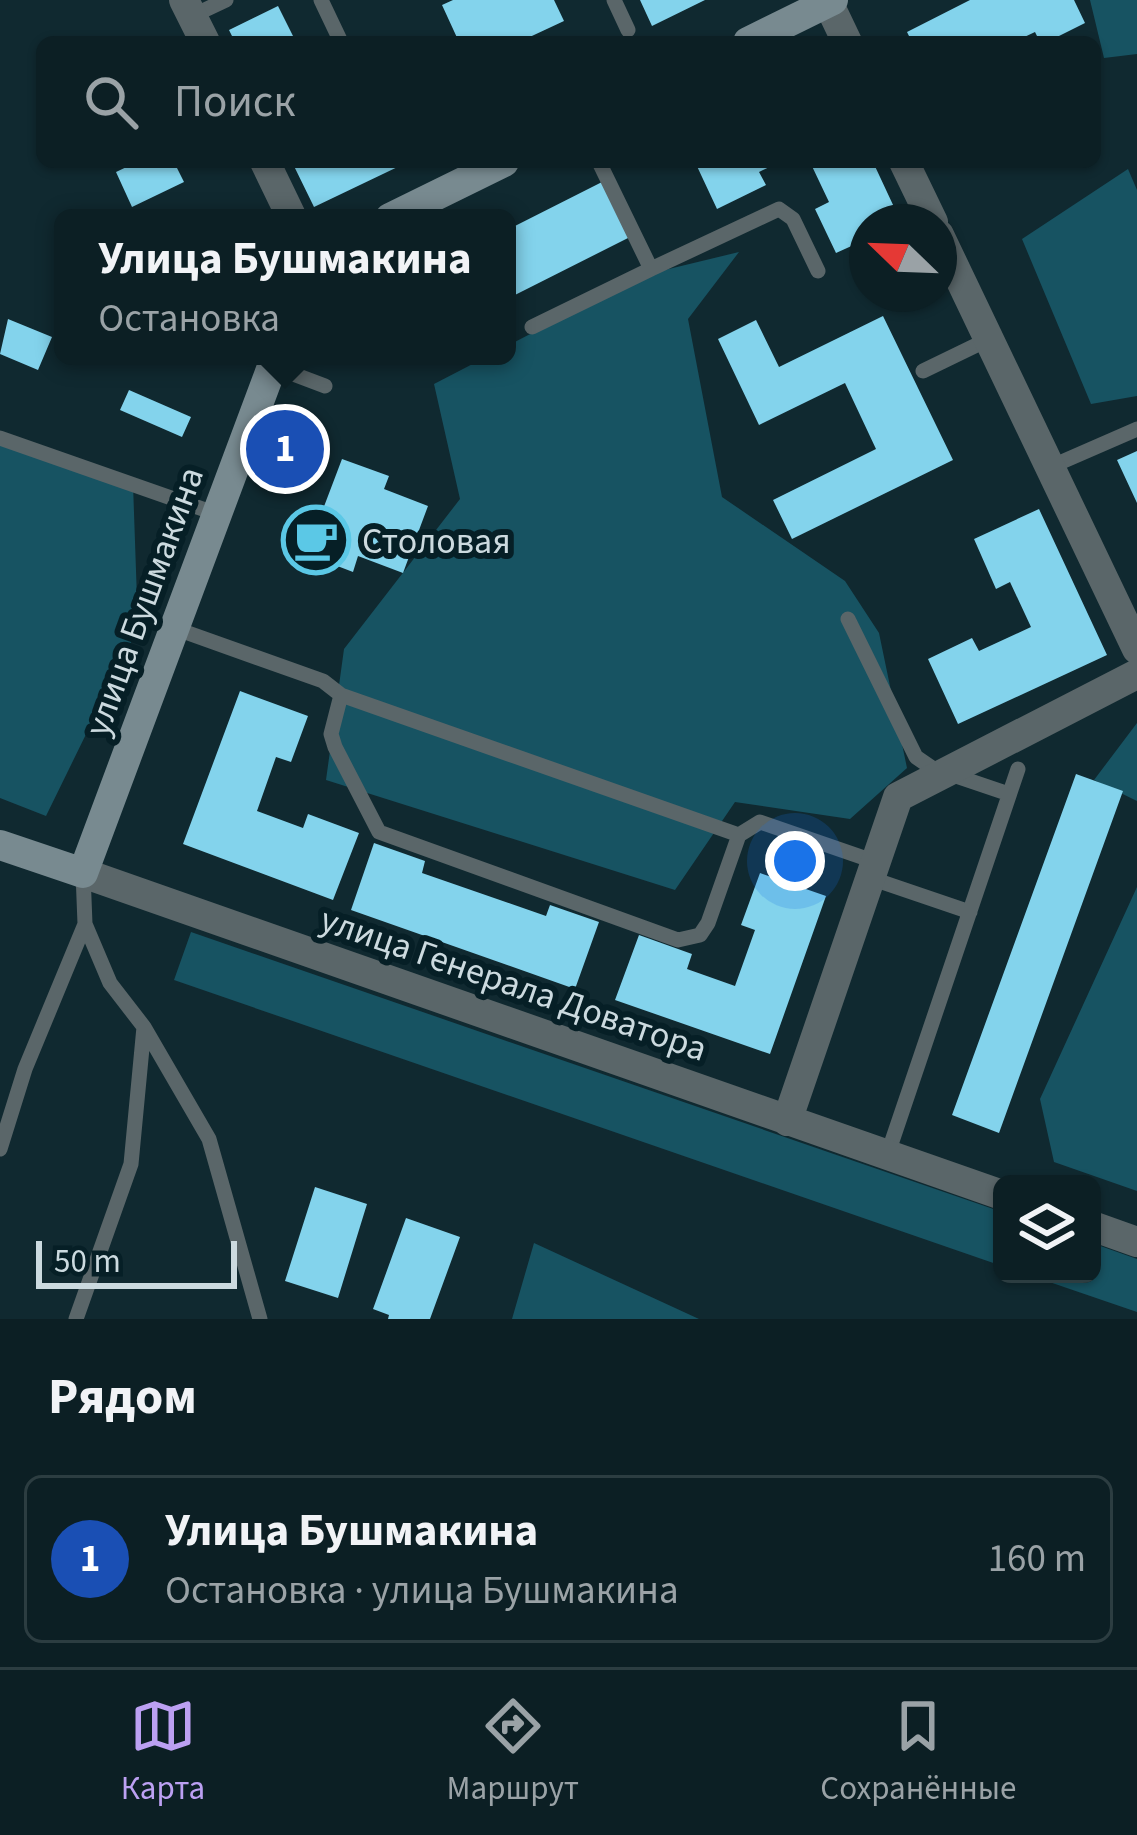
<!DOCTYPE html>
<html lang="ru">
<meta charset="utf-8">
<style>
:root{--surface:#0c1f24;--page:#15272c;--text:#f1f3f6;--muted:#9aa2a6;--line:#2c3d41;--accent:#bca0f2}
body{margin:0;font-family:"Source Sans 3",sans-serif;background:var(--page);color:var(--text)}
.controls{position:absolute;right:36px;bottom:36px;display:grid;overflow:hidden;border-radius:18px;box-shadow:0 3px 9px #0004}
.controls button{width:108px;height:108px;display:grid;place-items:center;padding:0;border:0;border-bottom:3px solid var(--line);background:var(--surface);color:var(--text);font:60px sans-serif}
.compass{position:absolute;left:849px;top:204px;width:108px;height:108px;border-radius:50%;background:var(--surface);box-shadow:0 3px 9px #0004;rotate:293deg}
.scale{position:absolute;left:36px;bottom:30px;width:201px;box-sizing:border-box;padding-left:12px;border:6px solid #ccdadf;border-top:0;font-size:33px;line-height:42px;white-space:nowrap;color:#ccdadf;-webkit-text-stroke:9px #061f26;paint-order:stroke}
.you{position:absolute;left:795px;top:861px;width:42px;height:42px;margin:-30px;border:9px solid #fff;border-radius:50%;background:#1a73e8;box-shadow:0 0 0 18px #1a73e833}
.badge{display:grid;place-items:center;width:78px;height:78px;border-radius:50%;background:var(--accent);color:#fff;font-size:39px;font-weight:700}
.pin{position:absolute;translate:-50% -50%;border:6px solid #fff;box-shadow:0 3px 12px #0006}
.popup{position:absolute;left:54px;top:209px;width:462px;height:156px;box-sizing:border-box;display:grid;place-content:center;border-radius:18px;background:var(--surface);filter:drop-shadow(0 3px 9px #0005);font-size:39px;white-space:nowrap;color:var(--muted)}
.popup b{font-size:45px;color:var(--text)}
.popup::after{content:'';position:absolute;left:50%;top:100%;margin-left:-24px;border:24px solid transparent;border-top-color:var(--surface)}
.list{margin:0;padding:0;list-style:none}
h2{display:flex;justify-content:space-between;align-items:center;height:156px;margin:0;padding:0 48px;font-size:51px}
h2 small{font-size:39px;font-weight:400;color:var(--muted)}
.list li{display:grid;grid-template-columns:78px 1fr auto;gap:36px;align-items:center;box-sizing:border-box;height:168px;margin:0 24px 24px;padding:0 24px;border:3px solid var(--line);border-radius:18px}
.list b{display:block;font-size:45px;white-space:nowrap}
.list p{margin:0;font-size:39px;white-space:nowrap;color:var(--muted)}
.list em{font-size:39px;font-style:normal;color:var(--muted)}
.icon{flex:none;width:66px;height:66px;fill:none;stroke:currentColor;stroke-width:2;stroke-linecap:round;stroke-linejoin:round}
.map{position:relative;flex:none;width:1137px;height:1319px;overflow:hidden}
.search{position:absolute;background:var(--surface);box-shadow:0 3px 9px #0004;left:36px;right:36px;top:36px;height:132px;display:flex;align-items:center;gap:30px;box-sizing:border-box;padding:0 42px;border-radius:18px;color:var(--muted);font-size:45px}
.sheet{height:348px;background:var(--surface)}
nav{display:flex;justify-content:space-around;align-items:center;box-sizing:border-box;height:168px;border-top:3px solid var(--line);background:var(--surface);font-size:33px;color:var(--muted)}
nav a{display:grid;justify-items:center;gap:6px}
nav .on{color:var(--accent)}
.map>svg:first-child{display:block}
</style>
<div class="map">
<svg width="1137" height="1319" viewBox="0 0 1137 1319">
<rect width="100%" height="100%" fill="#102930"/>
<path fill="#175362" d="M1090 0H1137V54L1104 58Z
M1128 169 1137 190V396L1091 404 1022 239Z
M739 252 688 319 722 497 845 581 879 633 907 768 850 819 735 802 675 890 326 780 344 649 460 499 434 384 488 356H507V346L644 275Z
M0 443 133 484 138 628 46 816 0 798Z
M1137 723V801L1094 780Z
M1137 887V1191L1054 1162 1040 1099Z
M191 932 1002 1212V1266L174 980Z
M534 1243 699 1319H512Z
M1092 1243 1137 1259V1312L1026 1274H1092Z"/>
<path fill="#83d3ec" d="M453 0H554L564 21 519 42H459L442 5Z
M640 0H705L652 26Z
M970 0H1074L1085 23 1047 42H1040L1035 32 1014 42H912L907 32Z
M278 6 296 42H235L229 30Z
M137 162H174L184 182 132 207 116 172Z
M292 162H408L314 207Z
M695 162H780L759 172 766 185 717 209Z
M810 162H873L901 222H867V239L836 253 815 209 829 202Z
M604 181 632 236 507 299V230Z
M883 316 953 460 792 539 773 500 876 449 845 383 759 425 718 339 756 320 779 367Z
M8 319 52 337 38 370 0 354Z
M129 390 191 417 182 437 120 410Z
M1137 451V503L1117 460Z
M342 459 389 476 384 489 428 506 403 573 358 556 353 572 306 554Z
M1039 509 1107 655 958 724 928 659 972 638 979 651 1031 627 1010 582 996 589 974 539Z
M240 691 308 716 291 762 276 757 257 811 303 828 308 814 359 833 333 900 183 844Z
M1076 774 1123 791 999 1133 952 1115Z
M374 843 425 861 422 873 546 916 550 905 599 922 575 989 351 910Z
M760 873 826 896 770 1054 615 1000 639 935 692 954 687 969 735 986 755 930 741 925Z
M315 1187 367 1204 338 1298 285 1281Z
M406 1218 460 1237 430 1319H388L389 1315 373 1309Z"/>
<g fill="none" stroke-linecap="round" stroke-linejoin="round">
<path stroke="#5a6669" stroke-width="15" d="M321 0 341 42
M614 0 628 30
M192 16 226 0
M599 162 651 269 779 209 793 219 818 271
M532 327 651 269
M272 366 325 386
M923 371 989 339
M0 438 217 514
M1050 467 1137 429
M848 619 916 757 932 768 1009 794
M174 628 323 681 341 695 331 734 335 747 379 832 678 940 700 935 708 923 739 835 760 822 876 862
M341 695 739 835
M83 873 85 924 110 983 144 1027 209 1139 260 1319
M870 878 970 912
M0 1149 25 1069 85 924
M887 1156 1018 769
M76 1319 131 1164 144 1027"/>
<path stroke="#5a6669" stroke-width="30" d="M184 0 205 42
M827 0 847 42
M265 162 292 218
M904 162 933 222
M939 235 1137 649
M83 873 1002 1195
M787 1121 898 797 1137 674
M1092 1226 1137 1242"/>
<path stroke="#788a90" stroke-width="30" d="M748 42 833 0
M390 218 504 162
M0 845 83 873 276 356"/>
</g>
<defs>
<symbol id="cafe-ring" viewBox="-11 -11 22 22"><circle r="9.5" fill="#061f26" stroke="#5bc8e6" stroke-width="1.5"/><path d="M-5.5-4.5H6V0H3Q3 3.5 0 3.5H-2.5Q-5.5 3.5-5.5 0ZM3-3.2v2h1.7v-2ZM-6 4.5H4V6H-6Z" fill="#5bc8e6"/></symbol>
</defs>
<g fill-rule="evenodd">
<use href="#cafe-ring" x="278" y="502" width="76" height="76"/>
</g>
<g text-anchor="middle" stroke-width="12" stroke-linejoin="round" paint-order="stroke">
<g font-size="36" fill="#ccdadf" stroke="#061f26" text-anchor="start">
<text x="362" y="553">Столовая</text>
</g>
<g font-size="36" fill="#ccdadf" stroke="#061f26">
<text transform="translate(143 601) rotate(-70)" y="13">улица Бушмакина</text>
<text transform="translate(514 983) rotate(19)" y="13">улица Генерала Доватора</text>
</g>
</g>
</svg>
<div class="controls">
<button><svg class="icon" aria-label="layers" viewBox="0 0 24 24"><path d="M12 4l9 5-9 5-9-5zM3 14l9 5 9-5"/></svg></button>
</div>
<svg class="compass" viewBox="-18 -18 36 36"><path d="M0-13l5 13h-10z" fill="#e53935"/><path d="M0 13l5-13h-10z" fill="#9aa2a6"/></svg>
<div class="scale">50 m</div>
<div class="you"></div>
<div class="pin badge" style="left:285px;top:449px;background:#1a4fb4">1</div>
<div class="popup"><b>Улица Бушмакина</b>Остановка</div>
<div class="search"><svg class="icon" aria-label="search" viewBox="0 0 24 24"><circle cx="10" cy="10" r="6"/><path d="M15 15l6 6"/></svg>Поиск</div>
</div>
<section class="sheet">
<h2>Рядом<small></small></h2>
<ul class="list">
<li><span class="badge" style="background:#1a4fb4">1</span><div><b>Улица Бушмакина</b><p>Остановка · улица Бушмакина</p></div><em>160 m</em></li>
</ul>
</section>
<nav>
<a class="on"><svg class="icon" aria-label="map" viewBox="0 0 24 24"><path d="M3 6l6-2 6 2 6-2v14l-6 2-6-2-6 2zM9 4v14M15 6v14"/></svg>Карта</a>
<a><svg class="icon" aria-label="directions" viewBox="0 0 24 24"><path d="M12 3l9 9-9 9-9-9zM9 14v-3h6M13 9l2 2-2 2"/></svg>Маршрут</a>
<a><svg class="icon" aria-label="saved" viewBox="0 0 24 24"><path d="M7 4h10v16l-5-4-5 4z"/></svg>Сохранённые</a>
</nav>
